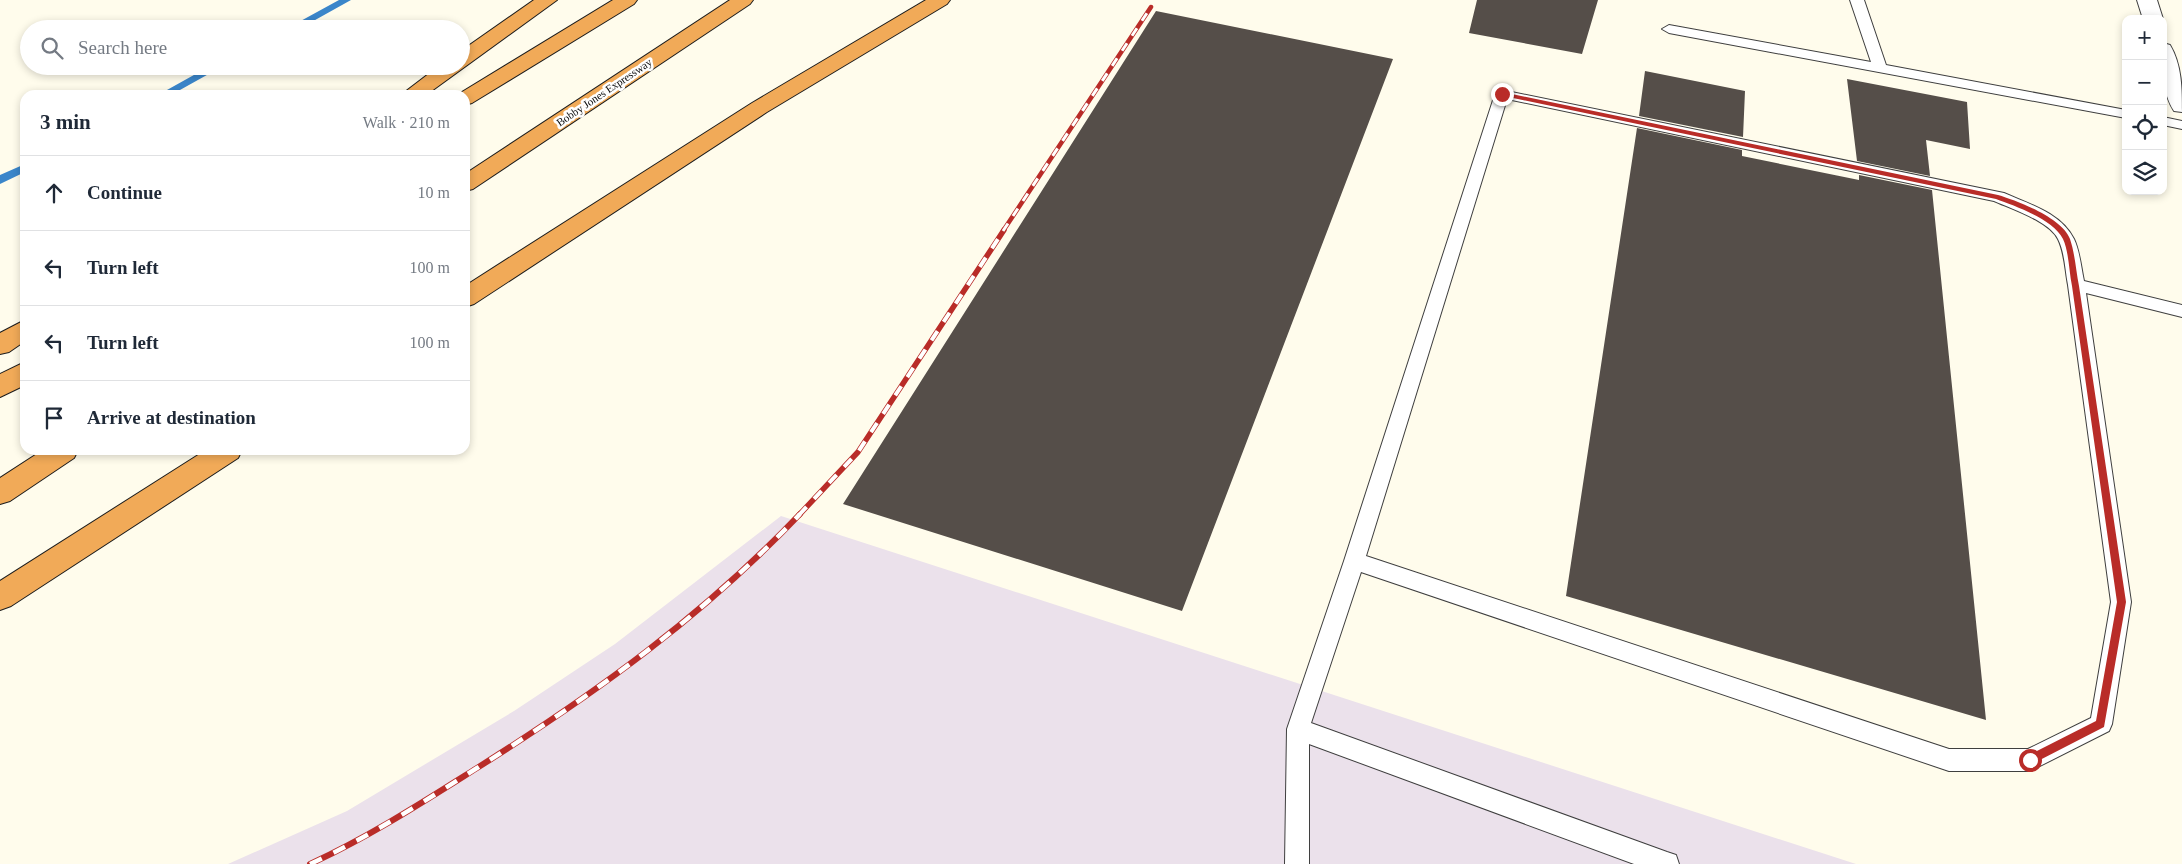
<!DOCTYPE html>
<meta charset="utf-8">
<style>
:root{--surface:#fff;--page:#f2f2f3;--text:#1f2937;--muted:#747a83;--line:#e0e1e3}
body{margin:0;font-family:"Times New Roman",serif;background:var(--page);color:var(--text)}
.controls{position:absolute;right:15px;top:15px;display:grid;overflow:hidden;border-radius:10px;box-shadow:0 2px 8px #0003}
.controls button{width:45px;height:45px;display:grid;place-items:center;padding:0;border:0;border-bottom:1px solid var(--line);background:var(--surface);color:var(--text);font:25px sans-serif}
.stop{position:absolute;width:15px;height:15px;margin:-11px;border:4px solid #b92c28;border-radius:50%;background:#fff}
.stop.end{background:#b92c28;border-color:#fff;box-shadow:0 1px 5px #0008}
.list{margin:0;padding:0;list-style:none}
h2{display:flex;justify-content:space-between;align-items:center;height:65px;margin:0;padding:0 20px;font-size:21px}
h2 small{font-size:16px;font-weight:400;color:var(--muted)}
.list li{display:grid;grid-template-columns:32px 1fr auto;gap:15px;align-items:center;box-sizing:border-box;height:75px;padding:0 20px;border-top:1px solid var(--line)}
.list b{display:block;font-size:19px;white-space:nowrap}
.list em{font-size:16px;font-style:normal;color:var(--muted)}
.icon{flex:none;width:28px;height:28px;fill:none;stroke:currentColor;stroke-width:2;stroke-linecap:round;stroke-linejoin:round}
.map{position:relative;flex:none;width:2182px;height:864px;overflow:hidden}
.search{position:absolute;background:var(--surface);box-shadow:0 2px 8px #0003;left:20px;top:20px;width:450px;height:55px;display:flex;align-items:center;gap:12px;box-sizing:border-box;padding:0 18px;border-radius:28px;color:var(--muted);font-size:19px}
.panel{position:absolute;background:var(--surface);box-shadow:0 2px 8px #0003;left:20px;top:90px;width:450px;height:365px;border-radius:15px}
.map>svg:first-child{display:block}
</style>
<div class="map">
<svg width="2182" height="864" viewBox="0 0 2182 864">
<rect width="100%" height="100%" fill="#fffcec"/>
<path fill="#ebe1eb" d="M781 516 1856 864H228L347 811 514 711 615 644Z"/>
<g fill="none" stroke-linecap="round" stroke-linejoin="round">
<path fill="#3b86ca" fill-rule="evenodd" d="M339 0H351L299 29H286Z
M210 66H223L171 95H158Z
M25 164V172L0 184V175Z"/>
</g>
<path fill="#554e49" d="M1477 0H1598L1582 54 1469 33Z
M1156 11 1393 59 1182 611 843 504Z
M1645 71 1745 91 1743 137 1639 116Z
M1847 79 1967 102 1970 149 1926 140 1930 176 1857 161Z
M1637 128 1742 150V156L1859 180V175L1932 190 1986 720 1566 596Z"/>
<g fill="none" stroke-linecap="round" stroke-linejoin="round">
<defs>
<path id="service" d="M1850 0H1864L1886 65 2126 110V118L1669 33 1662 29 1669 25 1871 62Z
M1502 90 2004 193C2029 204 2061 213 2074 239 2080 252 2081 267 2084 281L2182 305V317L2086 293 2131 602 2112 724 2109 731 2030 771H1949L1361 572 1311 723 1667 852 1676 855 1679 864H1634L1309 744V864H1285L1287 729 1344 561 1495 94ZM1507 99 1994 201C2012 209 2049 221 2058 239 2065 253 2065 270 2068 285L2111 602 2091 718 2028 749H1949L1366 556Z
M2163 117 2182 121V129L2163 125Z"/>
<path id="tertiary" d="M2137 0H2157L2163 19H2143Z
M2163 43 2170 45C2182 65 2182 89 2182 112L2174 111C2161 91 2163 66 2163 43Z"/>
<path id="motorway" d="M534 0H557L426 95H401L439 66H461V51Z
M613 0H637L634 4 472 103 465 105V95H457Z
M730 0H753L750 4 473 189 465 191V174Z
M926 0H950L947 4 767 112 474 304 465 307V286L752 103Z
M25 320V341L9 352 0 354V333Z
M25 362V385L0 397V374Z
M43 450H78L74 458 10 501 0 504V478Z
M206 450H242L238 458 11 606 0 610V581Z"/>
</defs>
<use href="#service" stroke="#3f3f3f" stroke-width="2"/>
<use href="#tertiary" stroke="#3f3f3f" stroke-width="2"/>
<use href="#motorway" stroke="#1d1d1d" stroke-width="2"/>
<use href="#service" fill="#fff" fill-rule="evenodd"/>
<use href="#tertiary" fill="#fff" fill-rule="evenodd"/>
<use href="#motorway" fill="#f1aa58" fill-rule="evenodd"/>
<defs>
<path id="rail-far2" d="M1003 231 1151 7"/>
<path id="rail-far1" d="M799 515 858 452 1004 230"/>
<path id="rail" d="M310 864C369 837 423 802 477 768 596 693 703 616 800 514"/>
</defs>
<use href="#rail-far2" stroke="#b92c28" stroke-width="4.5"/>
<use href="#rail-far1" stroke="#b92c28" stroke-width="5.5"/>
<use href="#rail" stroke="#b92c28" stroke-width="6"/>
<use href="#rail-far2" stroke="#fff" stroke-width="3" stroke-dasharray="9" stroke-linecap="butt"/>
<use href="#rail-far1" stroke="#fff" stroke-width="4" stroke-dasharray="11" stroke-linecap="butt"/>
<use href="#rail" stroke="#fff" stroke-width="4.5" stroke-dasharray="13" stroke-linecap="butt"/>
</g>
<path fill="#b92c28" d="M1502 92 1998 195C2018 201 2062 218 2070 239 2075 254 2076 271 2079 286L2126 602 2104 727 2034 763H2027L2026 760 2027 756 2096 721 2117 602 2072 286C2069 272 2069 252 2063 239 2053 219 2015 206 1996 199L1499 95Z"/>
<g text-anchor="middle" stroke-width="5" stroke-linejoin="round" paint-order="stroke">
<g font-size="11" fill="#0c0c0c" stroke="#fff">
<text transform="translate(604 92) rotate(-34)" y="4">Bobby Jones Expressway</text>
</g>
</g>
</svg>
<div class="controls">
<button>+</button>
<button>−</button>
<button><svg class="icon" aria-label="locate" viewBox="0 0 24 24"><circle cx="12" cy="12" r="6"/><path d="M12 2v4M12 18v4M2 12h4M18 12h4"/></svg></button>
<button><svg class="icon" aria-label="layers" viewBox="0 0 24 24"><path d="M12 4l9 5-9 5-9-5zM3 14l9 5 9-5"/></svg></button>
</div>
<div class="stop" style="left:2030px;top:760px"></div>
<div class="stop end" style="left:1502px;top:94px"></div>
<div class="search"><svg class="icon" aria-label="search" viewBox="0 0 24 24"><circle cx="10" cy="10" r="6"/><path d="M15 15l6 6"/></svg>Search here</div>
<section class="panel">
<h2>3 min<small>Walk · 210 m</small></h2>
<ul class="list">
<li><svg class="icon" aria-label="ahead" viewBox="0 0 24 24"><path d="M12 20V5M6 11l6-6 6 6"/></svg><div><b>Continue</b></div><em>10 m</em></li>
<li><svg class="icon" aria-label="left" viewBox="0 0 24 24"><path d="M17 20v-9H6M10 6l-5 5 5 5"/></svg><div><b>Turn left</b></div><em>100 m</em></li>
<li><svg class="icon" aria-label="left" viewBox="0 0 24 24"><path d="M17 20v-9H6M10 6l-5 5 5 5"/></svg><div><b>Turn left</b></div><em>100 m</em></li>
<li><svg class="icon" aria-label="arrive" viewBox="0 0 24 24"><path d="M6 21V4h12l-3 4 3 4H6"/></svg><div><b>Arrive at destination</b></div></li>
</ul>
</section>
</div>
